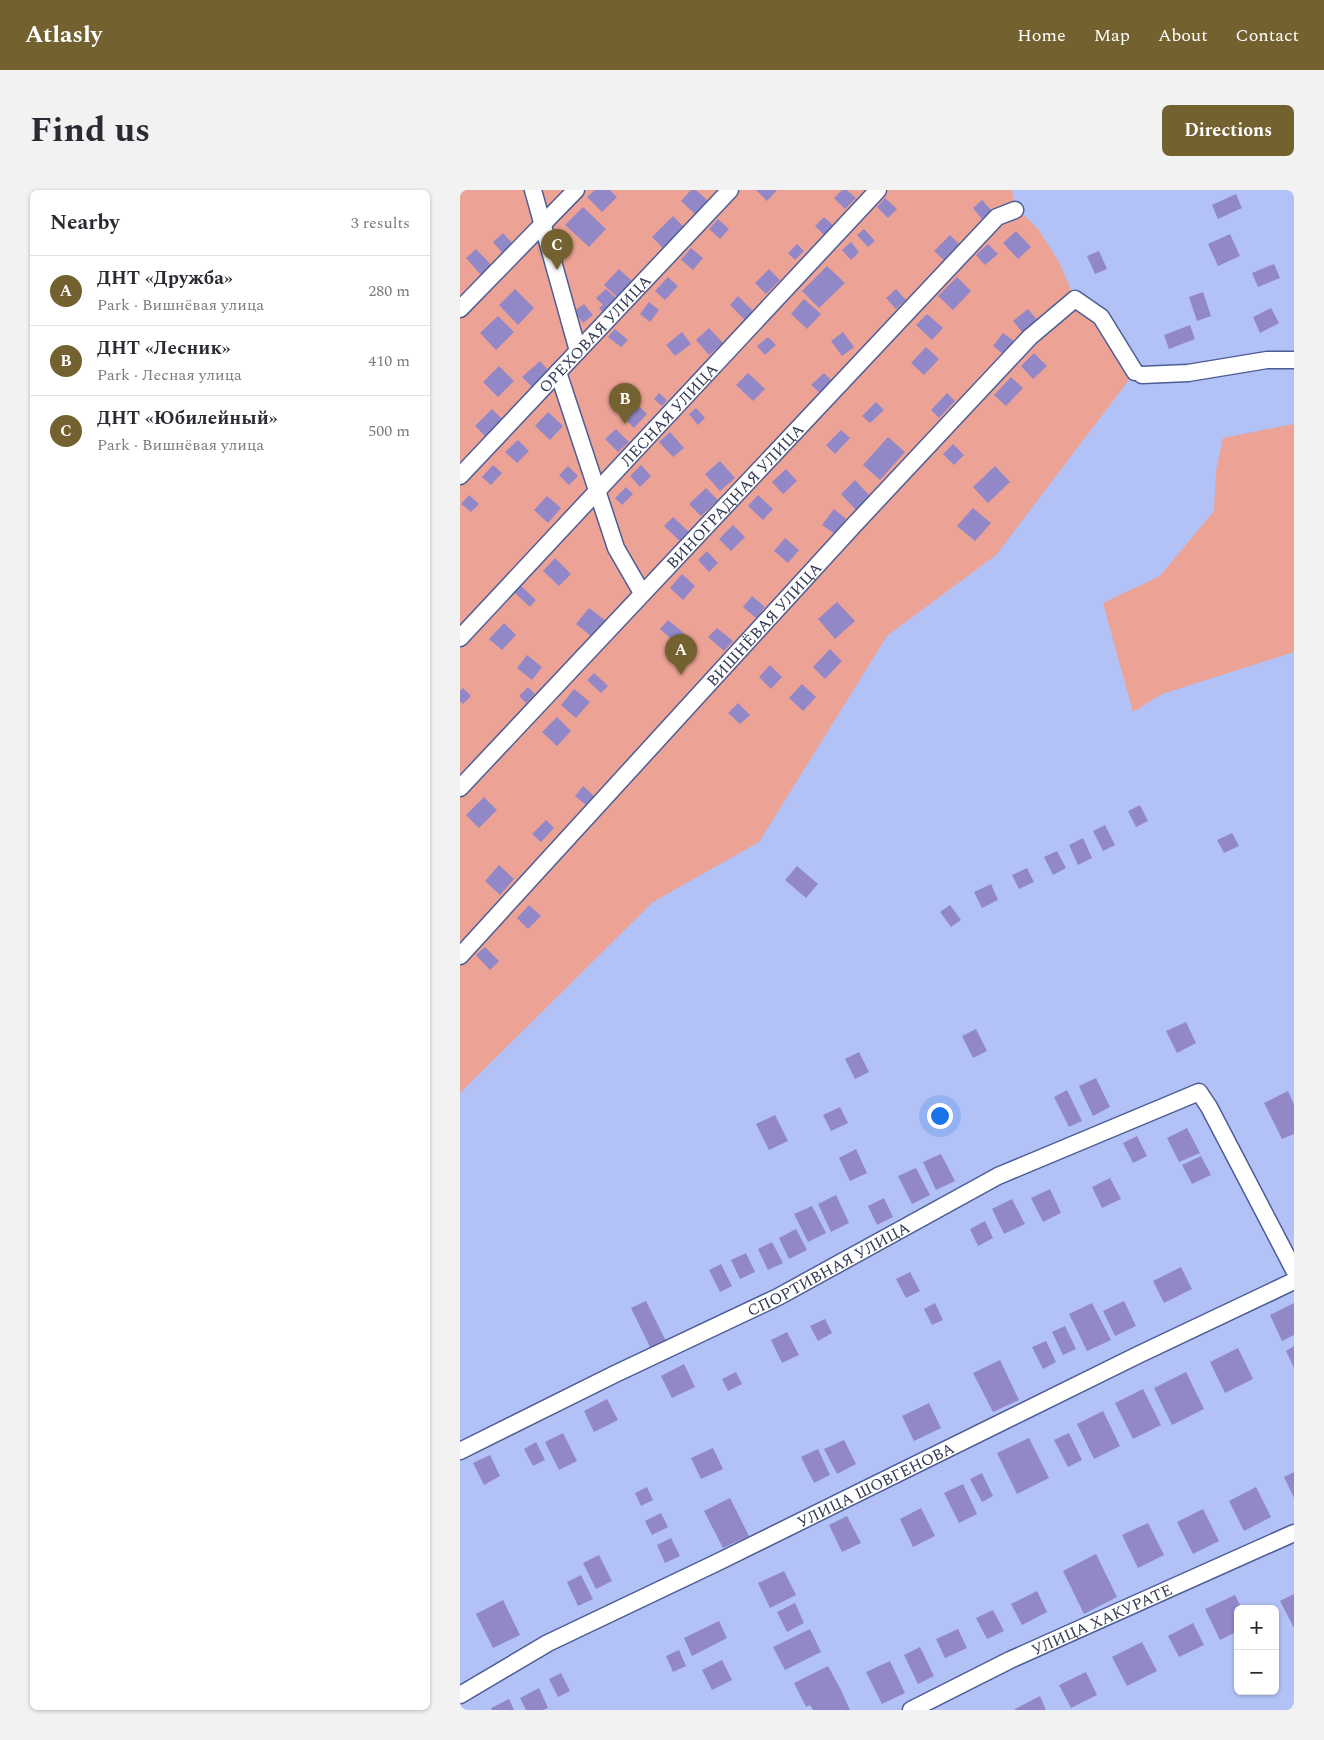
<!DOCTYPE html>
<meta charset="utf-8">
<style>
:root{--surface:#fff;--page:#f2f2f3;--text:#2b2b33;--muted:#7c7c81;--line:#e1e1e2;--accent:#736230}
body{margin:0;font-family:Spectral,serif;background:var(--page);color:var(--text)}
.controls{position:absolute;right:15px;bottom:15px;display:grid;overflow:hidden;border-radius:8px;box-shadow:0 1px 4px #0004}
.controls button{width:45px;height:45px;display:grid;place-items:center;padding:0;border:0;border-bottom:1px solid var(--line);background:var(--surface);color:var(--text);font:25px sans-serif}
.you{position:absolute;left:479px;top:925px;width:18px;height:18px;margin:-12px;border:4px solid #fff;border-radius:50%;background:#1a73e8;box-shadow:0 0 0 8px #1a73e833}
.badge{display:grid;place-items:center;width:32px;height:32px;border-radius:50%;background:var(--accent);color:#fff;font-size:16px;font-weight:700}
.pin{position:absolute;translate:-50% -41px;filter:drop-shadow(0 1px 2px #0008)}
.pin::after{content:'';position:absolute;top:26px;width:18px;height:15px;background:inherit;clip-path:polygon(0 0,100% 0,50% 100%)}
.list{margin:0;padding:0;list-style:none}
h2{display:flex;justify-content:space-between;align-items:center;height:65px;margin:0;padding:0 20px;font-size:21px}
h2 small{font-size:16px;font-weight:400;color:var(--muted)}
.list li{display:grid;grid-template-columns:32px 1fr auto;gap:15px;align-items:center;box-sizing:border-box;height:70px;padding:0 20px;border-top:1px solid var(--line)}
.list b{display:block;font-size:19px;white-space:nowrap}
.list p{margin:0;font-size:16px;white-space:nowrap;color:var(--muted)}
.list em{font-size:16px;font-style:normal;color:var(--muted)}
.map{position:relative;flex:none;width:834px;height:1520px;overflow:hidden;border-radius:8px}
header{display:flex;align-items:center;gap:30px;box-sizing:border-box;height:70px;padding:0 25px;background:var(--accent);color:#fff}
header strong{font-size:24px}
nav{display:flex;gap:28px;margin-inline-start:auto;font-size:18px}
.intro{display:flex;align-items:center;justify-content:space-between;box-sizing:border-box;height:120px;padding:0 30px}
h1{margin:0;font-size:35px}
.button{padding:12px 22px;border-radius:8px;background:var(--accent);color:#fff;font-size:18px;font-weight:700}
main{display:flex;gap:30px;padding:0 30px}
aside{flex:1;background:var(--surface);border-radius:8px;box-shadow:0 1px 4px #0004}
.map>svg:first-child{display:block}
</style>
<header>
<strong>Atlasly</strong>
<nav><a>Home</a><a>Map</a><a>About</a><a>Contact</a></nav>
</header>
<div class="intro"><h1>Find us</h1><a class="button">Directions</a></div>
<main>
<aside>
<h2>Nearby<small>3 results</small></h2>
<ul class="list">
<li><span class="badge">A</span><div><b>ДНТ «Дружба»</b><p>Park · Вишнёвая улица</p></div><em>280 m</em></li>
<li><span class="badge">B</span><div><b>ДНТ «Лесник»</b><p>Park · Лесная улица</p></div><em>410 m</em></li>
<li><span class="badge">C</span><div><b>ДНТ «Юбилейный»</b><p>Park · Вишнёвая улица</p></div><em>500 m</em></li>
</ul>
</aside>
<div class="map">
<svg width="834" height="1520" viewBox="0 0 834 1520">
<rect width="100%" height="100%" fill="#b2c2f6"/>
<path fill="#eca294" d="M0 0H552L555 20 565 26 578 39 599 72 615 109 641 127 675 182 536 365 427 446 299 652 193 712 0 903Z
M834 234V462L702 504 673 522 643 413 700 386 754 321 756 281 763 248Z"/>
<path fill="#9288c8" d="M135 0H150L157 7 142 22 127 7Z
M231 0H236L248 11 236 25 221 11Z
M296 0H317L307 11Z
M382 0H387L396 8 385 19 374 8Z
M776 4 782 18 758 29 752 15Z
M425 8 437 19 428 28 417 17Z
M522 10 532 21 522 29 513 18Z
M123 17 146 39 129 57 105 35Z
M213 26 226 39 205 60 192 47Z
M364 27 374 36 365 46 355 36Z
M258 29 269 39 260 49 249 39Z
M404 39 415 51 408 57 397 45Z
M556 41 571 57 558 69 543 53Z
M43 43 54 55 44 65 33 52Z
M770 44 780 66 758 76 748 54Z
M490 45 499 54 484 70 474 61Z
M391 52 399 62 391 70 382 60Z
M337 54 344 61 335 70 328 63Z
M528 54 538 64 525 75 516 65Z
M231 58 243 68 233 80 221 70Z
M16 59 32 76 22 86 6 68Z
M639 61 647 79 635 84 627 66Z
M814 74 820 88 798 97 792 83Z
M367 76 385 93 359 118 342 101Z
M159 79 173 92 158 108 144 95Z
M309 79 320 90 306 104 295 93Z
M208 87 218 96 205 110 195 101Z
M497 87 511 101 493 120 478 106Z
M55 99 74 118 58 135 39 115Z
M146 99 158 110 144 124 139 118 143 115 136 108Z
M436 99 446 110 436 119 426 108Z
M743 102 751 126 737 131 729 107Z
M278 106 295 123 287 132 270 115Z
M344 109 361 124 347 139 331 124Z
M189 112 199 120 190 132 180 124Z
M124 114 133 125 123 133 114 121Z
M811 118 819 133 800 143 793 127Z
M568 119 578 131 563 143 553 131Z
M467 124 483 138 472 150 456 135Z
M38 126 54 142 36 160 20 143Z
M730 135 735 149 709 159 704 145Z
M249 138 263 153 249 165 236 150Z
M155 139 168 150 161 157 148 147Z
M222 142 231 154 215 166 206 155Z
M383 142 394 157 382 166 371 151Z
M543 143 554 151 543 164 533 156Z
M308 147 316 155 305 165 297 156Z
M466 157 479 169 464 185 451 173Z
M574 163 587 176 573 189 561 176Z
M80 171 89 181 72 197 62 187Z
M39 176 54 191 38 207 23 192Z
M288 183 305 199 293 211 276 195Z
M364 183 372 191 360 203 351 195Z
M551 187 563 198 546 216 534 205Z
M199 203 207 210 202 216 194 209Z
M487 203 495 211 479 228 471 220Z
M416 212 424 220 410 233 402 226Z
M178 215 187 224 174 238 165 229Z
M236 218 245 228 238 235 229 224Z
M32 219 42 229 25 246 15 236Z
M88 222 103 236 90 250 75 236Z
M156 239 169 252 158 262 145 249Z
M381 240 390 248 375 264 366 255Z
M210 242 224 258 213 267 199 252Z
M428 247 445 262 420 290 403 275Z
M58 250 69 261 57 273 45 262Z
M493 254 504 265 494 275 483 264Z
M260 271 275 288 260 301 245 284Z
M33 275 42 283 31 295 22 287Z
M181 275 191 286 180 297 170 286Z
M108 276 118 286 109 295 99 285Z
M535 276 550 292 528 313 513 297Z
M326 279 337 291 323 304 312 292Z
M395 290 410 306 396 320 381 304Z
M166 297 173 304 162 315 155 308Z
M246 298 258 310 241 326 229 314Z
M9 305 19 314 11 322 1 314Z
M298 305 313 319 303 330 288 316Z
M87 306 101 318 88 333 74 320Z
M513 318 531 333 515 351 497 336Z
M374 319 386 329 375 344 362 335Z
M213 327 229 342 220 351 204 336Z
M273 335 285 347 271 361 259 349Z
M325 348 339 360 328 373 314 361Z
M247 361 258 373 249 382 238 370Z
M95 368 111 384 99 396 83 381Z
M222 384 235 396 223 410 210 398Z
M60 395 76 410 70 417 53 401Z
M292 406 305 417 296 428 283 417Z
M377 412 395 431 375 449 358 429Z
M129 418 145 430 132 447 116 434Z
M208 430 225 444 217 454 200 439Z
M44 433 56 445 42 460 29 449Z
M257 438 273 451 264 461 248 447Z
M370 459 382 471 365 489 353 477Z
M67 465 82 477 72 490 57 478Z
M310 475 322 487 311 499 299 487Z
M134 483 148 496 141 503 127 490Z
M342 494 356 507 343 521 329 508Z
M68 497 75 504 66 513 59 506Z
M3 498 11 506 3 514 0 511V501Z
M114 499 130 512 116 528 101 515Z
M278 513 290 525 280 534 268 523Z
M97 527 111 541 97 556 82 542Z
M123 596 134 606 126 615 115 606Z
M24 607 37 620 19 638 6 625Z
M680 615 688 631 676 637 668 621Z
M86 630 94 638 81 652 72 644Z
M645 635 655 655 643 661 633 641Z
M772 643 779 656 764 663 757 650Z
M623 648 632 668 618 675 609 655Z
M597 661 606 678 593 685 584 667Z
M39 675 54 689 40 705 25 691Z
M337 676 358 694 346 708 325 690Z
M567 678 574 692 559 699 552 685Z
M531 694 538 710 522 718 514 702Z
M69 715 81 726 68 739 57 728Z
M490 715 501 730 491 737 480 722Z
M25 757 39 771 30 780 16 765Z
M726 832 736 853 717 863 706 841Z
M516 839 527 861 513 868 502 846Z
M399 862 409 882 395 889 385 869Z
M636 888 650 917 633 926 619 896Z
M607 900 622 931 609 937 594 907Z
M828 901 834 914V944L822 949 804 913Z
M380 917 388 933 371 941 363 925Z
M315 925 328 951 309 960 296 934Z
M727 938 740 963 719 972 707 948Z
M677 946 687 966 673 973 663 953Z
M396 959 407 983 390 991 379 968Z
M481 964 495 991 476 1000 463 972Z
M741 966 751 985 732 994 722 975Z
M456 978 470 1005 452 1014 438 986Z
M650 988 661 1009 642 1018 632 997Z
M590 999 601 1023 583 1032 571 1008Z
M376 1005 389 1033 371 1042 358 1014Z
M424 1008 433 1027 417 1035 408 1016Z
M552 1009 565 1034 544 1044 532 1019Z
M352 1016 366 1043 348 1052 334 1024Z
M525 1031 533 1048 518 1056 510 1039Z
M336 1039 347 1060 329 1069 319 1048Z
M312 1052 323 1073 308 1080 298 1059Z
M286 1063 295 1082 280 1089 271 1070Z
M261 1074 272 1096 260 1102 249 1080Z
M721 1077 732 1099 704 1113 693 1091Z
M450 1082 460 1101 446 1108 436 1089Z
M186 1111 206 1151 191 1159 171 1118Z
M664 1111 676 1136 655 1146 643 1121Z
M475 1113 483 1130 472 1135 464 1119Z
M632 1113 651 1150 627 1161 609 1124Z
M834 1113V1145L822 1151 810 1125Z
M365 1129 372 1143 358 1151 350 1136Z
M605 1136 616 1159 603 1165 592 1142Z
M327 1142 339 1165 322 1173 311 1150Z
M586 1151 596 1172 583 1179 572 1157Z
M834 1156V1178L826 1161Z
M778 1158 793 1189 765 1203 750 1172Z
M540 1170 559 1210 533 1222 513 1183Z
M224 1174 235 1197 212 1208 201 1186Z
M276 1182 282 1194 268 1201 262 1189Z
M726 1182 744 1219 712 1235 694 1198Z
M683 1199 701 1235 673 1249 655 1213Z
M147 1209 158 1230 134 1242 124 1221Z
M469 1213 481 1238 454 1251 442 1226Z
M643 1221 660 1256 634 1269 617 1234Z
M103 1243 117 1271 99 1280 85 1252Z
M609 1243 622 1270 608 1277 594 1250Z
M569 1248 589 1288 557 1304 537 1263Z
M384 1250 396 1274 377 1284 364 1259Z
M76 1252 85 1270 73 1276 64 1259Z
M253 1258 263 1279 241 1289 231 1268Z
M358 1259 370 1285 354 1293 341 1267Z
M30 1265 40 1286 24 1295 13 1273Z
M834 1282V1308L824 1287Z
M522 1283 533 1306 522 1312 510 1289Z
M503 1294 517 1324 499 1333 484 1303Z
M187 1297 193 1310 181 1316 175 1303Z
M796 1297 811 1327 784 1341 769 1311Z
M270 1308 289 1346 263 1358 244 1321Z
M461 1318 475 1346 453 1357 440 1329Z
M743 1319 759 1351 733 1364 717 1332Z
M201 1323 208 1337 192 1345 185 1331Z
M387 1326 401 1353 382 1362 369 1335Z
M688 1333 704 1365 678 1378 662 1345Z
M211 1348 220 1366 205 1373 197 1355Z
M636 1364 657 1407 624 1424 603 1381Z
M139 1365 152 1391 136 1399 123 1373Z
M324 1381 336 1405 310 1418 298 1393Z
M121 1385 133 1409 118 1416 107 1392Z
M577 1401 587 1422 562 1435 551 1414Z
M834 1404V1438L820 1411Z
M775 1405 782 1419H778V1441L760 1450 745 1419Z
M43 1410 60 1445 33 1458 16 1424Z
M335 1413 344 1433 327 1442 317 1422Z
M533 1420 544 1441 527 1449 516 1428Z
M259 1431 267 1448 232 1466 224 1448Z
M733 1433 744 1455 719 1467 708 1446Z
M350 1439 361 1462 325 1480 313 1457Z
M498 1439 507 1458 485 1468 476 1449Z
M682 1452 697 1481 667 1496 652 1467Z
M460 1457 474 1486 458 1494 444 1465Z
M219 1460 226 1476 213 1482 206 1466Z
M262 1470 272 1490 252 1500 242 1480Z
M430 1471 445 1503 422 1514 406 1482Z
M368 1476 381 1500 390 1520H353L350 1515 346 1517 334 1493Z
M626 1482 637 1505 611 1518 599 1495Z
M101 1483 110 1501 98 1507 89 1489Z
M79 1498 88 1518 83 1520H66L60 1508Z
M580 1506 586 1520H555V1519Z
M49 1509 54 1520H32L31 1518Z"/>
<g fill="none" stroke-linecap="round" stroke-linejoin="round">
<defs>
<g id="minor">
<path d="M73 0 118 161"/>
<path d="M0 119 116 0"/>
<path d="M98 182 156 358 182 403"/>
<path d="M682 185 728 183 807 170H834"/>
<path id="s1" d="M0 286 270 0"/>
<path id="s2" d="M0 448 418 0"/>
<path id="s3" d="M0 598 537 27 555 20"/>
<path id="s4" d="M0 766 394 335 570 147 615 109 641 127 675 182"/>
<path id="s5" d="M0 1261 155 1184 318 1107 538 986 739 902 749 917 834 1080"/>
<path id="s6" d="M0 1505 88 1453 256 1373 680 1164 834 1091"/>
<path id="s7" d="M451 1520 550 1470 834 1343"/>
</g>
</defs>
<use href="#minor" stroke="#4d5d96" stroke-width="19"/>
<use href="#minor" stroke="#fff" stroke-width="16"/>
</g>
<g text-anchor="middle" stroke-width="4" stroke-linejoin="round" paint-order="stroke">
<g font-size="16" fill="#303852" stroke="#dbe4ff">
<text dy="6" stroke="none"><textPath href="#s1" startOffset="196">ОРЕХОВАЯ УЛИЦА</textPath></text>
<text dy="6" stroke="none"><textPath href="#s2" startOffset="306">ЛЕСНАЯ УЛИЦА</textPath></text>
<text dy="6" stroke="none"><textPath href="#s3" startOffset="401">ВИНОГРАДНАЯ УЛИЦА</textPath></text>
<text dy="6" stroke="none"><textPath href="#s4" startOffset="450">ВИШНЁВАЯ УЛИЦА</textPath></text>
<text dy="6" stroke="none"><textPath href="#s5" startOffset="411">СПОРТИВНАЯ УЛИЦА</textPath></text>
<text dy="6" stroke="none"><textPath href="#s6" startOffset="466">УЛИЦА ШОВГЕНОВА</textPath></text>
<text dy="6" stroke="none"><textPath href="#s7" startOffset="211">УЛИЦА ХАКУРАТЕ</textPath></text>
</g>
</g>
</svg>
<div class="controls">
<button>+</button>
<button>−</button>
</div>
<div class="you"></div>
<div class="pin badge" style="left:221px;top:485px">A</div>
<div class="pin badge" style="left:165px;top:234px">B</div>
<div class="pin badge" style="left:97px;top:80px">C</div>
</div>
</main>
